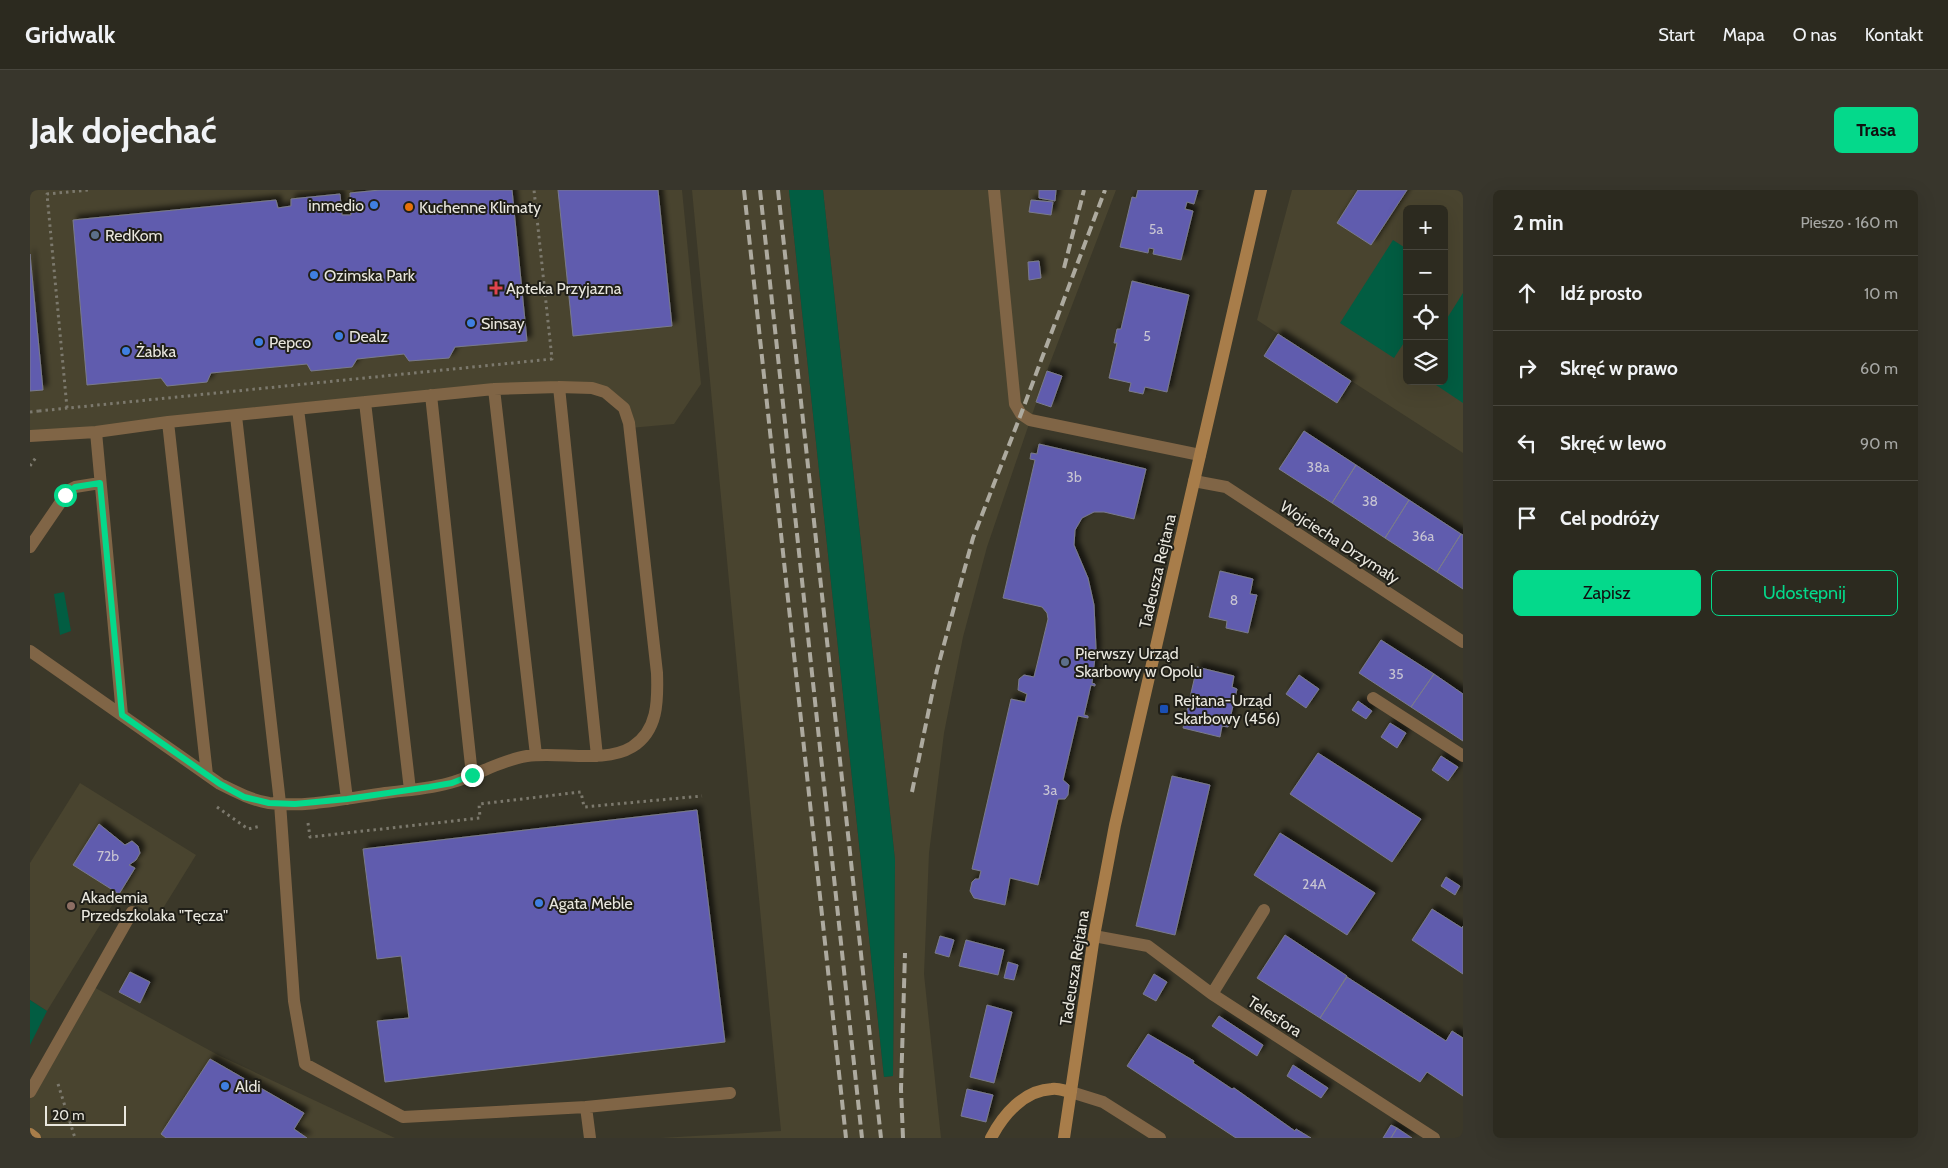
<!DOCTYPE html>
<html lang="pl">
<meta charset="utf-8">
<style>
:root{--surface:#2c2a1f;--page:#38362c;--text:#f1f3f6;--muted:#a6a7a4;--line:#48463d;--accent:#04d98b}
body{margin:0;font-family:Cabin,sans-serif;background:var(--page);color:var(--text)}
.controls{position:absolute;right:15px;top:15px;display:grid;overflow:hidden;border-radius:8px;box-shadow:0 5px 20px #0002}
.controls button{width:45px;height:45px;display:grid;place-items:center;padding:0;border:0;border-bottom:1px solid var(--line);background:var(--surface);color:var(--text);font:25px sans-serif}
.scale{position:absolute;left:15px;bottom:12px;width:81px;box-sizing:border-box;padding-left:5px;border:2px solid #e9e7de;border-top:0;font-size:14px;line-height:18px;white-space:nowrap;color:#e9e7de;-webkit-text-stroke:4px #201f18;paint-order:stroke}
.stop{position:absolute;width:15px;height:15px;margin:-11px;border:4px solid #04d98b;border-radius:50%;background:#fff}
.stop.end{background:#04d98b;border-color:#fff;box-shadow:0 1px 5px #0008}
.list{margin:0;padding:0;list-style:none}
h2{display:flex;justify-content:space-between;align-items:center;height:65px;margin:0;padding:0 20px;font-size:21px}
h2 small{font-size:16px;font-weight:400;color:var(--muted)}
.list li{display:grid;grid-template-columns:32px 1fr auto;gap:15px;align-items:center;box-sizing:border-box;height:75px;padding:0 20px;border-top:1px solid var(--line)}
.list b{display:block;font-size:19px;white-space:nowrap}
.list em{font-size:16px;font-style:normal;color:var(--muted)}
.actions{display:flex;gap:10px;padding:15px 20px}
.actions a{flex:1;padding:11px 0;border:1px solid var(--accent);border-radius:8px;text-align:center;font-size:18px;color:var(--accent)}
.actions .main{background:var(--accent);color:#111}
.icon{flex:none;width:28px;height:28px;fill:none;stroke:currentColor;stroke-width:2;stroke-linecap:round;stroke-linejoin:round}
.map{position:relative;flex:none;width:1433px;height:948px;overflow:hidden;border-radius:8px}
header{display:flex;align-items:center;gap:30px;box-sizing:border-box;height:70px;padding:0 25px;background:var(--surface);border-bottom:1px solid var(--line)}
header strong{font-size:24px}
nav{display:flex;gap:28px;margin-inline-start:auto;font-size:18px}
.intro{display:flex;align-items:center;justify-content:space-between;box-sizing:border-box;height:120px;padding:0 30px}
h1{margin:0;font-size:35px}
.button{padding:12px 22px;border-radius:8px;background:var(--accent);color:#111;font-size:18px;font-weight:700}
main{display:flex;gap:30px;padding:0 30px}
aside{flex:1;background:var(--surface);border-radius:8px;box-shadow:0 5px 20px #0002}
.map>svg:first-child{display:block}
</style>
<header>
<strong>Gridwalk</strong>
<nav><a>Start</a><a>Mapa</a><a>O nas</a><a>Kontakt</a></nav>
</header>
<div class="intro"><h1>Jak dojechać</h1><a class="button">Trasa</a></div>
<main>
<div class="map">
<svg width="1433" height="948" viewBox="0 0 1433 948">
<defs>
<filter id="shadow"><feDropShadow dx="4.5" dy="-4.5" stdDeviation="2.5" flood-color="#0009"/></filter>
</defs>
<rect width="100%" height="100%" fill="#3b3829"/>
<path fill="#49442f" fill-rule="evenodd" d="M0 0H652L671 194 644 234 600 238 586 210 546 196 0 246Z
M662 0H759L854 887 863 886 865 670 793 0H1086L1017 181 957 357 933 447 914 543 899 663 894 784 911 948H630L751 941Z
M1262 0H1433V263L1227 130ZM1377 19H1414V191H1377Z
M50 593 166 665 127 728 89 704 17 821 0 810V673Z
M60 795 188 865 365 948H5L0 944V902Z"/>
<path fill="#025d42" d="M759 0H793L865 670 863 886 854 887Z
M1363 50 1377 59V148L1364 168 1310 133Z
M1433 103V213L1400 191H1414V133Z
M34 402 41 441 30 445 24 404Z
M0 810 17 821 0 855Z"/>
<path fill="#605cae" stroke="#7a7b8b" filter="url(#shadow)" d="M350 0H482L497 151 425 157 419 168 379 171 374 164 327 169 322 177 281 181 277 174 181 183 177 192 137 196 131 188 57 195 43 30 246 10 248 18 261 16V9L310 4 312 25H321L320 3Z
M528 0H628L642 136 543 146Z
M1009 0H1026L1025 11 1009 8Z
M1108 0H1168L1164 14 1157 12 1155 19 1163 21 1151 70 1123 64 1124 59 1119 58 1118 63 1090 57 1102 7 1106 8Z
M1328 0H1377L1341 55 1307 33Z
M1001 10 1023 12 1021 25 999 22Z
M0 64 13 200 0 201Z
M1009 71 1011 88 999 90 998 72Z
M1102 91 1159 105 1137 202 1115 197 1113 204 1099 201 1101 193 1079 188 1087 153H1084L1087 139H1091Z
M1248 144 1321 191 1307 213 1234 166Z
M1017 181 1032 186 1021 217 1006 212Z
M1274 241 1326 275 1302 313 1249 279Z
M1009 254 1116 279 1104 329 1074 322H1064L1052 328 1045 340 1044 355 1058 388 1064 415 1066 459 1062 493 1065 494V496L1061 495 1054 525 1058 526V528L1048 526 1033 590 1039 595 1038 605 1035 609H1028L1008 695 980 688 975 715 944 708 940 701 942 692 945 689H949L951 681 942 679 981 509 995 512 997 504 988 500 989 489 994 485 1004 487 1018 429 1017 423 1012 417 973 408 1005 270 1000 269 1001 263 1007 264Z
M1326 275 1379 310 1355 348 1302 313Z
M1379 310 1431 344 1407 382 1355 348Z
M1431 344 1433 345V399L1407 382Z
M1190 381 1223 389 1220 404 1227 405 1218 443 1196 438 1197 431 1179 427Z
M1351 450 1404 484 1381 517 1329 483Z
M1167 477 1204 486 1202 497 1207 499 1198 537 1192 536 1190 547 1153 538Z
M1404 484 1433 504V551L1381 517Z
M1269 485 1289 499 1276 518 1256 504Z
M1328 511 1342 521 1336 529 1322 520Z
M1360 533 1376 543 1367 558 1351 547Z
M1288 563 1391 629 1362 672 1260 604Z
M1411 566 1428 577 1418 591 1402 580Z
M1142 586 1180 595 1145 745 1106 736Z
M667 620 695 852 355 892 347 831 379 828 371 766 347 769 333 659Z
M69 634 95 655 102 651 108 656 110 663 106 670 99 675 105 678 89 704 43 675Z
M1250 643 1345 703 1317 745 1224 685Z
M1416 687 1430 696 1425 705 1411 696Z
M1402 719 1432 738 1433 736V784L1382 750Z
M1255 745 1317 786 1290 828 1227 788Z
M910 746 924 750 919 767 905 763Z
M936 750 974 760 968 785 929 776Z
M978 772 988 775 984 790 974 788Z
M100 782 120 792 110 813 89 802Z
M1124 784 1137 792 1126 811 1113 804Z
M1317 787 1416 851 1422 841 1433 848V906L1397 882 1390 892 1290 828Z
M957 815 982 822 964 893 940 887Z
M1189 826 1233 855 1227 866 1182 836Z
M1118 844 1164 871 1163 873 1202 899 1204 898 1265 941 1266 939 1281 948H1206L1097 876Z
M180 869 274 923 264 939 277 948H136L131 944Z
M1263 875 1298 898 1291 908 1257 886Z
M937 899 963 905 956 932 931 926Z
M1361 935 1367 938 1361 948H1353Z
M1367 938 1382 948H1361Z"/>
<g fill="none" stroke-linecap="round" stroke-linejoin="round">
<path stroke="#7c796d" stroke-width="3" stroke-dasharray="2.5 4" stroke-linecap="butt" d="M37 218 17 4 58 0
M9 221 522 169 504 0
M0 222 9 221
M0 276 7 266
M187 617 218 639 231 636
M278 633 280 647 450 628 449 614 551 602 554 617 672 606
M28 894 45 948"/>
<path stroke="#806546" stroke-width="12" d="M964 0 985 214 991 224 1000 230 1170 265
M529 197 567 566
M464 199 506 565
M401 205 442 585
M335 212 380 600
M268 219 317 609
M206 226 250 613 264 811 275 874 373 927 556 917 560 948
M138 232 177 585
M66 242 92 525
M0 246 66 242 138 232 464 199 529 197 562 198 575 202 594 218 599 233 627 483C628 511 628 541 602 557 574 574 529 561 497 566 471 570 448 585 423 592 401 599 377 600 355 603 319 608 275 618 239 613 221 610 206 602 190 594L0 461
M0 357 39 300 45 297 70 293
M0 902 102 722
M556 917 700 903"/>
<path stroke="#806546" stroke-width="12" d="M1164 291 1196 297 1433 452
M1343 508 1433 566
M1064 746 1118 756 1182 804 1404 948
M1182 804 1234 720
M1041 902 1073 912 1130 948"/>
<path stroke="#a87d4a" stroke-width="12" d="M0 944 5 948
M961 948C973 925 994 900 1022 899 1028 898 1035 901 1041 902
M1034 948 1064 746 1085 635 1231 0"/>
<path stroke="#adaa9f" stroke-width="4" stroke-dasharray="10 5" stroke-linecap="butt" d="M714 0 816 948
M730 0 832 948
M748 0 851 948
M1034 78 1054 0
M882 602 907 480 943 348 991 224 1075 0
M873 948 871 899 875 763"/>
</g>
<g fill="none" stroke-linecap="round" stroke-linejoin="round">
<path stroke="#04d98b" stroke-width="6" d="M35 305 45 297 70 293 92 525 190 594 214 607 239 613 265 614 317 609 399 597 422 593 442 585"/>
</g>
<g fill="#3f7fe0" stroke="#201f18" stroke-width="2">
<circle cx="344" cy="15" r="5"/>
<circle cx="284" cy="85" r="5"/>
<circle cx="441" cy="133" r="5"/>
<circle cx="309" cy="146" r="5"/>
<circle cx="229" cy="152" r="5"/>
<circle cx="96" cy="161" r="5"/>
<circle cx="509" cy="713" r="5"/>
<circle cx="195" cy="896" r="5"/>
</g>
<circle fill="#e8710a" stroke="#201f18" stroke-width="2" cx="379" cy="17" r="5"/>
<g fill="#5c6f8a" stroke="#201f18" stroke-width="2">
<circle cx="65" cy="45" r="5"/>
<circle cx="1035" cy="472" r="5"/>
</g>
<path fill="#e0444e" stroke="#201f18" stroke-width="2" d="M463.5 90.5h5v5h5v5h-5v5h-5v-5h-5v-5h5z"/>
<rect fill="#1a4fb4" stroke="#201f18" stroke-width="2" x="1129" y="514" width="10" height="10" rx="2.5"/>
<circle fill="#8d6e63" stroke="#201f18" stroke-width="2" cx="41" cy="716" r="5"/>
<g text-anchor="middle" stroke-width="4" stroke-linejoin="round" paint-order="stroke">
<g font-size="14" fill="#c7c4d2">
<text x="1126" y="44">5a</text>
<text x="1117" y="151">5</text>
<text x="1288" y="282">38a</text>
<text x="1044" y="292">3b</text>
<text x="1340" y="316">38</text>
<text x="1393" y="351">36a</text>
<text x="1204" y="415">8</text>
<text x="1366" y="489">35</text>
<text x="1020" y="605">3a</text>
<text x="78" y="671">72b</text>
<text x="1284" y="699">24A</text>
</g>
<g font-size="16" fill="#e9e7de" stroke="#201f18" text-anchor="start">
<text x="334" y="21" text-anchor="end">inmedio</text>
<text x="389" y="23">Kuchenne Klimaty</text>
<text x="75" y="51">RedKom</text>
<text x="294" y="91">Ozimska Park</text>
<text x="476" y="104">Apteka Przyjazna</text>
<text x="451" y="139">Sinsay</text>
<text x="319" y="152">Dealz</text>
<text x="239" y="158">Pepco</text>
<text x="106" y="167">Żabka</text>
<text x="1045" y="469">Pierwszy Urząd<tspan x="1045" dy="18">Skarbowy w Opolu</tspan></text>
<text x="1144" y="516">Rejtana-Urząd<tspan x="1144" dy="18">Skarbowy (456)</tspan></text>
<text x="51" y="713">Akademia<tspan x="51" dy="18">Przedszkolaka "Tęcza"</tspan></text>
<text x="519" y="719">Agata Meble</text>
<text x="205" y="902">Aldi</text>
</g>
<g font-size="16" fill="#e9e7de" stroke="#201f18">
<text transform="translate(1310 352) rotate(33)" y="6">Wojciecha Drzymały</text>
<text transform="translate(1127 381) rotate(-77)" y="6">Tadeusza Rejtana</text>
<text transform="translate(1044 778) rotate(-81)" y="6">Tadeusza Rejtana</text>
<text transform="translate(1245 826) rotate(33)" y="6">Telesfora</text>
</g>
</g>
</svg>
<div class="controls">
<button>+</button>
<button>−</button>
<button><svg class="icon" aria-label="locate" viewBox="0 0 24 24"><circle cx="12" cy="12" r="6"/><path d="M12 2v4M12 18v4M2 12h4M18 12h4"/></svg></button>
<button><svg class="icon" aria-label="layers" viewBox="0 0 24 24"><path d="M12 4l9 5-9 5-9-5zM3 14l9 5 9-5"/></svg></button>
</div>
<div class="scale">20 m</div>
<div class="stop" style="left:35px;top:305px"></div>
<div class="stop end" style="left:442px;top:585px"></div>
</div>
<aside>
<h2>2 min<small>Pieszo · 160 m</small></h2>
<ul class="list">
<li><svg class="icon" aria-label="ahead" viewBox="0 0 24 24"><path d="M12 20V5M6 11l6-6 6 6"/></svg><div><b>Idź prosto</b></div><em>10 m</em></li>
<li><svg class="icon" aria-label="right" viewBox="0 0 24 24"><path d="M7 20v-9h11M14 6l5 5-5 5"/></svg><div><b>Skręć w prawo</b></div><em>60 m</em></li>
<li><svg class="icon" aria-label="left" viewBox="0 0 24 24"><path d="M17 20v-9H6M10 6l-5 5 5 5"/></svg><div><b>Skręć w lewo</b></div><em>90 m</em></li>
<li><svg class="icon" aria-label="arrive" viewBox="0 0 24 24"><path d="M6 21V4h12l-3 4 3 4H6"/></svg><div><b>Cel podróży</b></div></li>
</ul>
<div class="actions"><a class="main">Zapisz</a><a>Udostępnij</a></div>
</aside>
</main>
